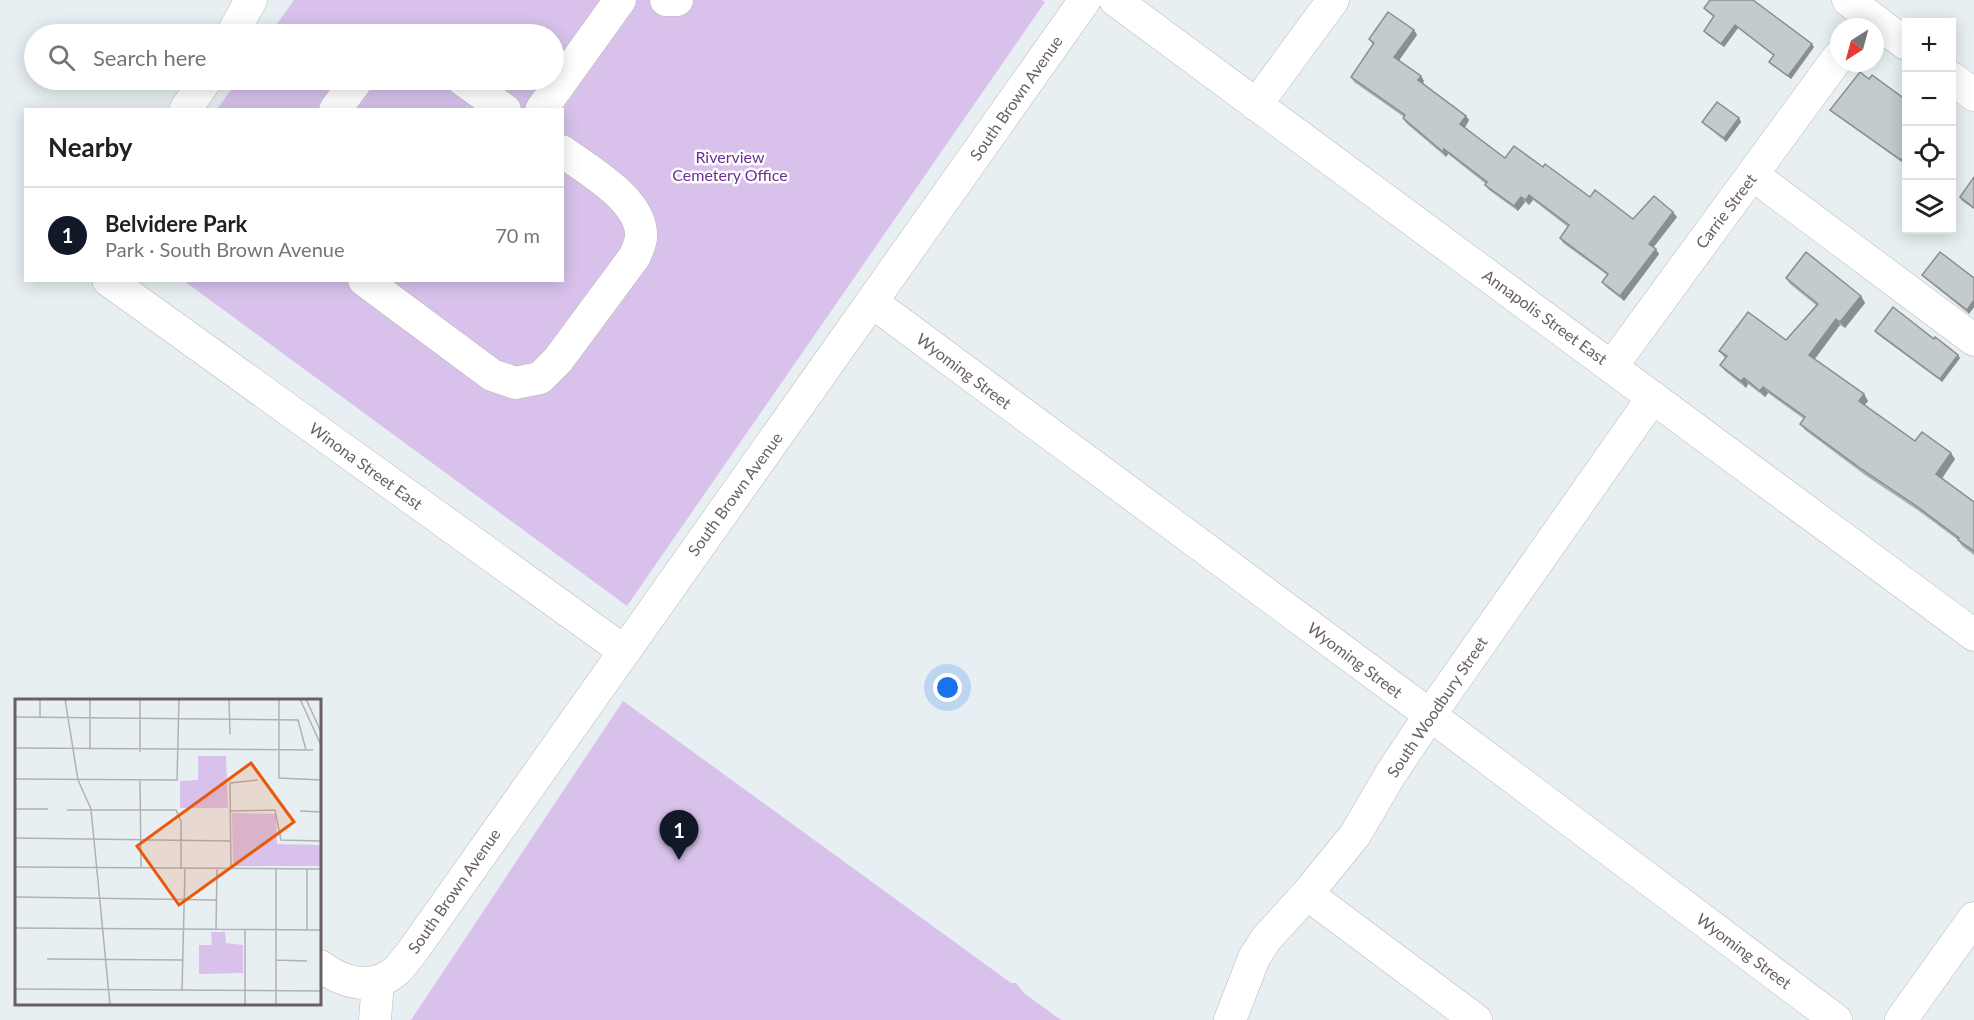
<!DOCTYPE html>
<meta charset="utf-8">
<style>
:root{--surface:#fff;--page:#f2f2f2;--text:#202124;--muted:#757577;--line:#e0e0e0;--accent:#111827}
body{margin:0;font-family:Lato,sans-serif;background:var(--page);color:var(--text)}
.controls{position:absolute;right:18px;top:18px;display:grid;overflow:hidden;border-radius:0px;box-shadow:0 3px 15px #0003}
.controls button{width:54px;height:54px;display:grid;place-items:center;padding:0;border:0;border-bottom:2px solid var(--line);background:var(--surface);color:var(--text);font:30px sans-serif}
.compass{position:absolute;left:1830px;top:18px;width:54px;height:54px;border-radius:50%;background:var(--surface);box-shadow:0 3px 15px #0003;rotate:216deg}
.you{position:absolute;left:948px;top:688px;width:21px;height:21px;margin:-15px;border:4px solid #fff;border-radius:50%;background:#1a73e8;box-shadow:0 0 0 9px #1a73e833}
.badge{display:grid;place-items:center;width:39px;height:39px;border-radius:50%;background:var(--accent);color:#fff;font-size:20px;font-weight:700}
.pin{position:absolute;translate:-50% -50px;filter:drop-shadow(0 2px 3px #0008)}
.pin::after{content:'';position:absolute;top:32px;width:21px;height:18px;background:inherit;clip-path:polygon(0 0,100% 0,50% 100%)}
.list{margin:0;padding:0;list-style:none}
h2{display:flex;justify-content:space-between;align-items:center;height:78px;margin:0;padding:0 24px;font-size:26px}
h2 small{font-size:20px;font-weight:400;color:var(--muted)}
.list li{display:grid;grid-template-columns:39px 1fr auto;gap:18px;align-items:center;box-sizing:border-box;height:96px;padding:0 24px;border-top:2px solid var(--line)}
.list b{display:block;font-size:22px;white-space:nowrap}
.list p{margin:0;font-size:20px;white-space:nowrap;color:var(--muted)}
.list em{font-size:20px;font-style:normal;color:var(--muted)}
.icon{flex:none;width:33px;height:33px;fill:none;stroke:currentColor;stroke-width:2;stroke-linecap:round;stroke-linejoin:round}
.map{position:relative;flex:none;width:1974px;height:1020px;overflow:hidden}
.search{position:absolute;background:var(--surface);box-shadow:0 3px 15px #0003;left:24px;top:24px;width:540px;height:66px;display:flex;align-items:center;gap:15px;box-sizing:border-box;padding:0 21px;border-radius:33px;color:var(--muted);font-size:22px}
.panel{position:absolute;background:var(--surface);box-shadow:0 3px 15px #0003;left:24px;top:108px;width:540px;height:174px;border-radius:0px}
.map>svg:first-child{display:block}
</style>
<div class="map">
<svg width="1974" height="1020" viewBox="0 0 1974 1020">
<rect width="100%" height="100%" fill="#e7eff2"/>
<path fill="#d8c2eb" d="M294 0H1042L1045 2 627 606 184 281 562 280V110L217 109 238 80H554V34H270Z
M623 701 1011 983H1016L1025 994 1061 1020H411Z"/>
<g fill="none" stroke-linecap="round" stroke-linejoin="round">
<defs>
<path id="minor" d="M666 0H677
M1115 0 1974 635
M1848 0 1906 44
M232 34 251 0
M1952 78 1974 95
M463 80 505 110
M1256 105 1333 0
M185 110 206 80
M335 110 357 80
M541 110 620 0
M1753 175 1974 340
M108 280 624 651
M364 280 492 375 515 383 540 378 558 360 635 256C637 251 640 244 641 238 644 201 589 171 562 151
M872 302 1430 715 1836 1020
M1612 366 1839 56
M1307 894 1476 1020
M320 966C343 983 373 992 397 970 402 965 407 958 412 952L1085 0
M375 1020 378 982
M1230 1020 1254 958 1266 939 1307 894 1355 835 1390 775 1430 715 1653 397
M1901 1020 1974 918"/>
</defs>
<use href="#minor" stroke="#bfb8b7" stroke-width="33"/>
<use href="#minor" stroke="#fff" stroke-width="32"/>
</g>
<path fill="#a9afb0" d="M1704 8 1814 47 1791 79 1772 65 1769 62 1774 56 1738 28 1724 47 1706 34 1704 31 1714 17 1706 11Z
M1414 30 1417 35 1399 60 1421 76 1424 81 1423 83 1466 116 1469 120 1465 128 1505 158 1543 167 1590 197 1633 219 1677 217 1653 248 1659 254 1624 301 1606 287 1602 282 1607 275 1563 243 1560 238 1568 227 1533 200 1529 205 1525 202 1518 211 1489 190 1485 185 1486 184 1448 154 1446 157 1406 123 1403 118 1404 117 1354 82 1351 77 1373 45 1369 39Z
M1860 72 1903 163 1833 113 1830 110Z
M1739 118 1741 122 1726 142 1705 125 1702 122Z
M1974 177V209L1962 201 1960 197Z
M1922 275 1974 278V307L1969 314 1925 278Z
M1786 278 1861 296 1865 303 1845 328 1840 325 1815 359 1864 394 1868 401 1865 405 1915 441 1955 459 1942 478 1974 502V555L1962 546 1958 540 1919 511 1865 475 1805 430 1800 424 1804 419 1768 393 1765 397 1748 384 1746 388 1725 371 1720 365 1725 358 1719 351 1786 340 1816 305 1790 284Z
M1875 331 1934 339 1958 355 1960 358 1942 382 1877 334Z"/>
<path fill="#898e90" d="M1735 25 1738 28 1724 47 1721 44Z
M1414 30 1417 35 1398 62 1394 57Z
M1812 44 1814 47 1791 79 1788 76Z
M1421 76 1424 81 1422 84 1418 80Z
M1466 116 1469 120 1464 129 1460 124Z
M1739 118 1741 122 1726 142 1724 138Z
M1444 149 1448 154 1446 157 1443 152Z
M1906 153V159L1903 163 1901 160Z
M1529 195 1533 200 1529 205 1526 200Z
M1521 197 1525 202 1518 211 1514 206Z
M1673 212 1677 217 1652 249 1649 244Z
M1656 249 1659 254 1624 301 1620 296Z
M1861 296 1865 303 1845 328 1840 322Z
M1974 300V307L1969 314 1967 310Z
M1836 319 1840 325 1813 361 1809 355Z
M1958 355 1960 358 1942 382 1940 379Z
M1744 378 1748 384 1746 388 1741 381Z
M1763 387 1768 393 1765 397 1760 391Z
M1864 394 1868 401 1863 407 1859 401Z
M1951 453 1955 459 1941 480 1936 474Z"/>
<path fill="#c4cbcd" stroke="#898e90" stroke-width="1.5" d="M1710 0H1753L1812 44 1788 76 1769 62 1774 55 1735 25 1721 44 1704 31 1714 16 1704 8Z
M1388 12 1414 30 1394 57 1421 76 1418 80 1466 116 1460 124 1505 158 1514 146 1543 167 1545 164 1590 197 1595 190 1633 219 1654 196 1673 212 1649 244 1656 249 1620 296 1602 282 1608 274 1560 238 1569 225 1529 195 1526 200 1521 197 1514 206 1485 185 1487 182 1444 149 1443 152 1403 118 1405 115 1351 77 1374 43 1369 39Z
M1860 72 1869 79 1872 75 1906 100V153L1901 160 1830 110Z
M1717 102 1739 118 1724 138 1702 122Z
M1974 177V208L1960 197Z
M1806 252 1861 296 1840 322 1836 319 1809 355 1864 394 1859 401 1915 441 1922 432 1951 453 1936 474 1974 502V551L1958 540 1959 538 1915 505 1860 468 1800 424 1805 417 1763 387 1760 391 1744 378 1741 381 1720 365 1727 356 1719 351 1748 312 1786 340 1818 304 1786 278Z
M1940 252 1974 278V300L1967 310 1922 275Z
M1893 307 1934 339 1935 337 1958 355 1940 379 1875 331Z"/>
<g text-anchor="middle" stroke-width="5" stroke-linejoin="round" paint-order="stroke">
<g font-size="16" fill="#695f5e" stroke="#fff">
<text transform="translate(1016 98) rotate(-55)" y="6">South Brown Avenue</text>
<text transform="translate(1726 211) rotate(-53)" y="6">Carrie Street</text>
<text transform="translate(1545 317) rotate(36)" y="6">Annapolis Street East</text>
<text transform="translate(964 371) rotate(37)" y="6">Wyoming Street</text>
<text transform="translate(366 466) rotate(36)" y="6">Winona Street East</text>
<text transform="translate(735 494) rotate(-54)" y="6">South Brown Avenue</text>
<text transform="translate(1355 660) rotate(37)" y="6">Wyoming Street</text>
<text transform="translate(1437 707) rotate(-56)" y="6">South Woodbury Street</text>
<text transform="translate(454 891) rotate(-55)" y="6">South Brown Avenue</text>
<text transform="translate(1744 951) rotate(37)" y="6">Wyoming Street</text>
</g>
<g font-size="16" fill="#6b3096" stroke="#fff">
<text x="730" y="163">Riverview<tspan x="730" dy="18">Cemetery Office</tspan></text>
</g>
</g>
<g transform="translate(15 699)">
<rect width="306" height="306" fill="#e7eff2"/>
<path d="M183 57H211L213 109H165V82L183 81ZM217 114 261 115 262 145 306 146V167H218ZM196 233H210L211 244 228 246V274L184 275V246H197Z" fill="#d8c2eb"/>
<path fill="none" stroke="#b1b1b3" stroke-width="1.5" d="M50 0 63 81 76 110 95 306M75 0V49M125 0V53M214 0 215 35M264 0V79L306 81M285 0 306 46M291 0 306 33M0 18 283 21 291 51M25 19V0M0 49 298 51M0 80 162 81 164 0M125 81 126 169M0 110H33M52 111H161L166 122V170M215 112 260 111 266 141 306 142M285 112 306 113M0 139 215 142M0 168 306 170M216 170 215 84 243 81M261 170V306M292 170V231M0 198 201 201M0 229 306 231M201 231 202 170M32 260 167 261M261 261 292 262M0 290 306 292M167 291 170 170M230 306V231"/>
<path fill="#e8590c" fill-opacity="0.15" stroke="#e8590c" stroke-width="3" d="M236 64 279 123 164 206 122 147Z"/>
<rect width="306" height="306" fill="none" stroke="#695f5e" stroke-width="3"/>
</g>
</svg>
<div class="controls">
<button>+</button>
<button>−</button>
<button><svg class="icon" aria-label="locate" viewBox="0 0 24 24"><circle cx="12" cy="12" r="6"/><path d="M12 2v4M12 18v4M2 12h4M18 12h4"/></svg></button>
<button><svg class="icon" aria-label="layers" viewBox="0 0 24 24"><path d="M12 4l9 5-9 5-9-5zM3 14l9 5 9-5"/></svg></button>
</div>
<svg class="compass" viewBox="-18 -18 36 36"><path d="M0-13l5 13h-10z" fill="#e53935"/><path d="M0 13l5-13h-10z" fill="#757577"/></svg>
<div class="you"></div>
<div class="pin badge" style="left:679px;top:860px">1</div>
<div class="search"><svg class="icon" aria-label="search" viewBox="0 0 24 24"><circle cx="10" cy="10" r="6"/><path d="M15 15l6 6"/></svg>Search here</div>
<section class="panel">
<h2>Nearby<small></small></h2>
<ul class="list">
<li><span class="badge">1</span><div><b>Belvidere Park</b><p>Park · South Brown Avenue</p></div><em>70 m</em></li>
</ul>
</section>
</div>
